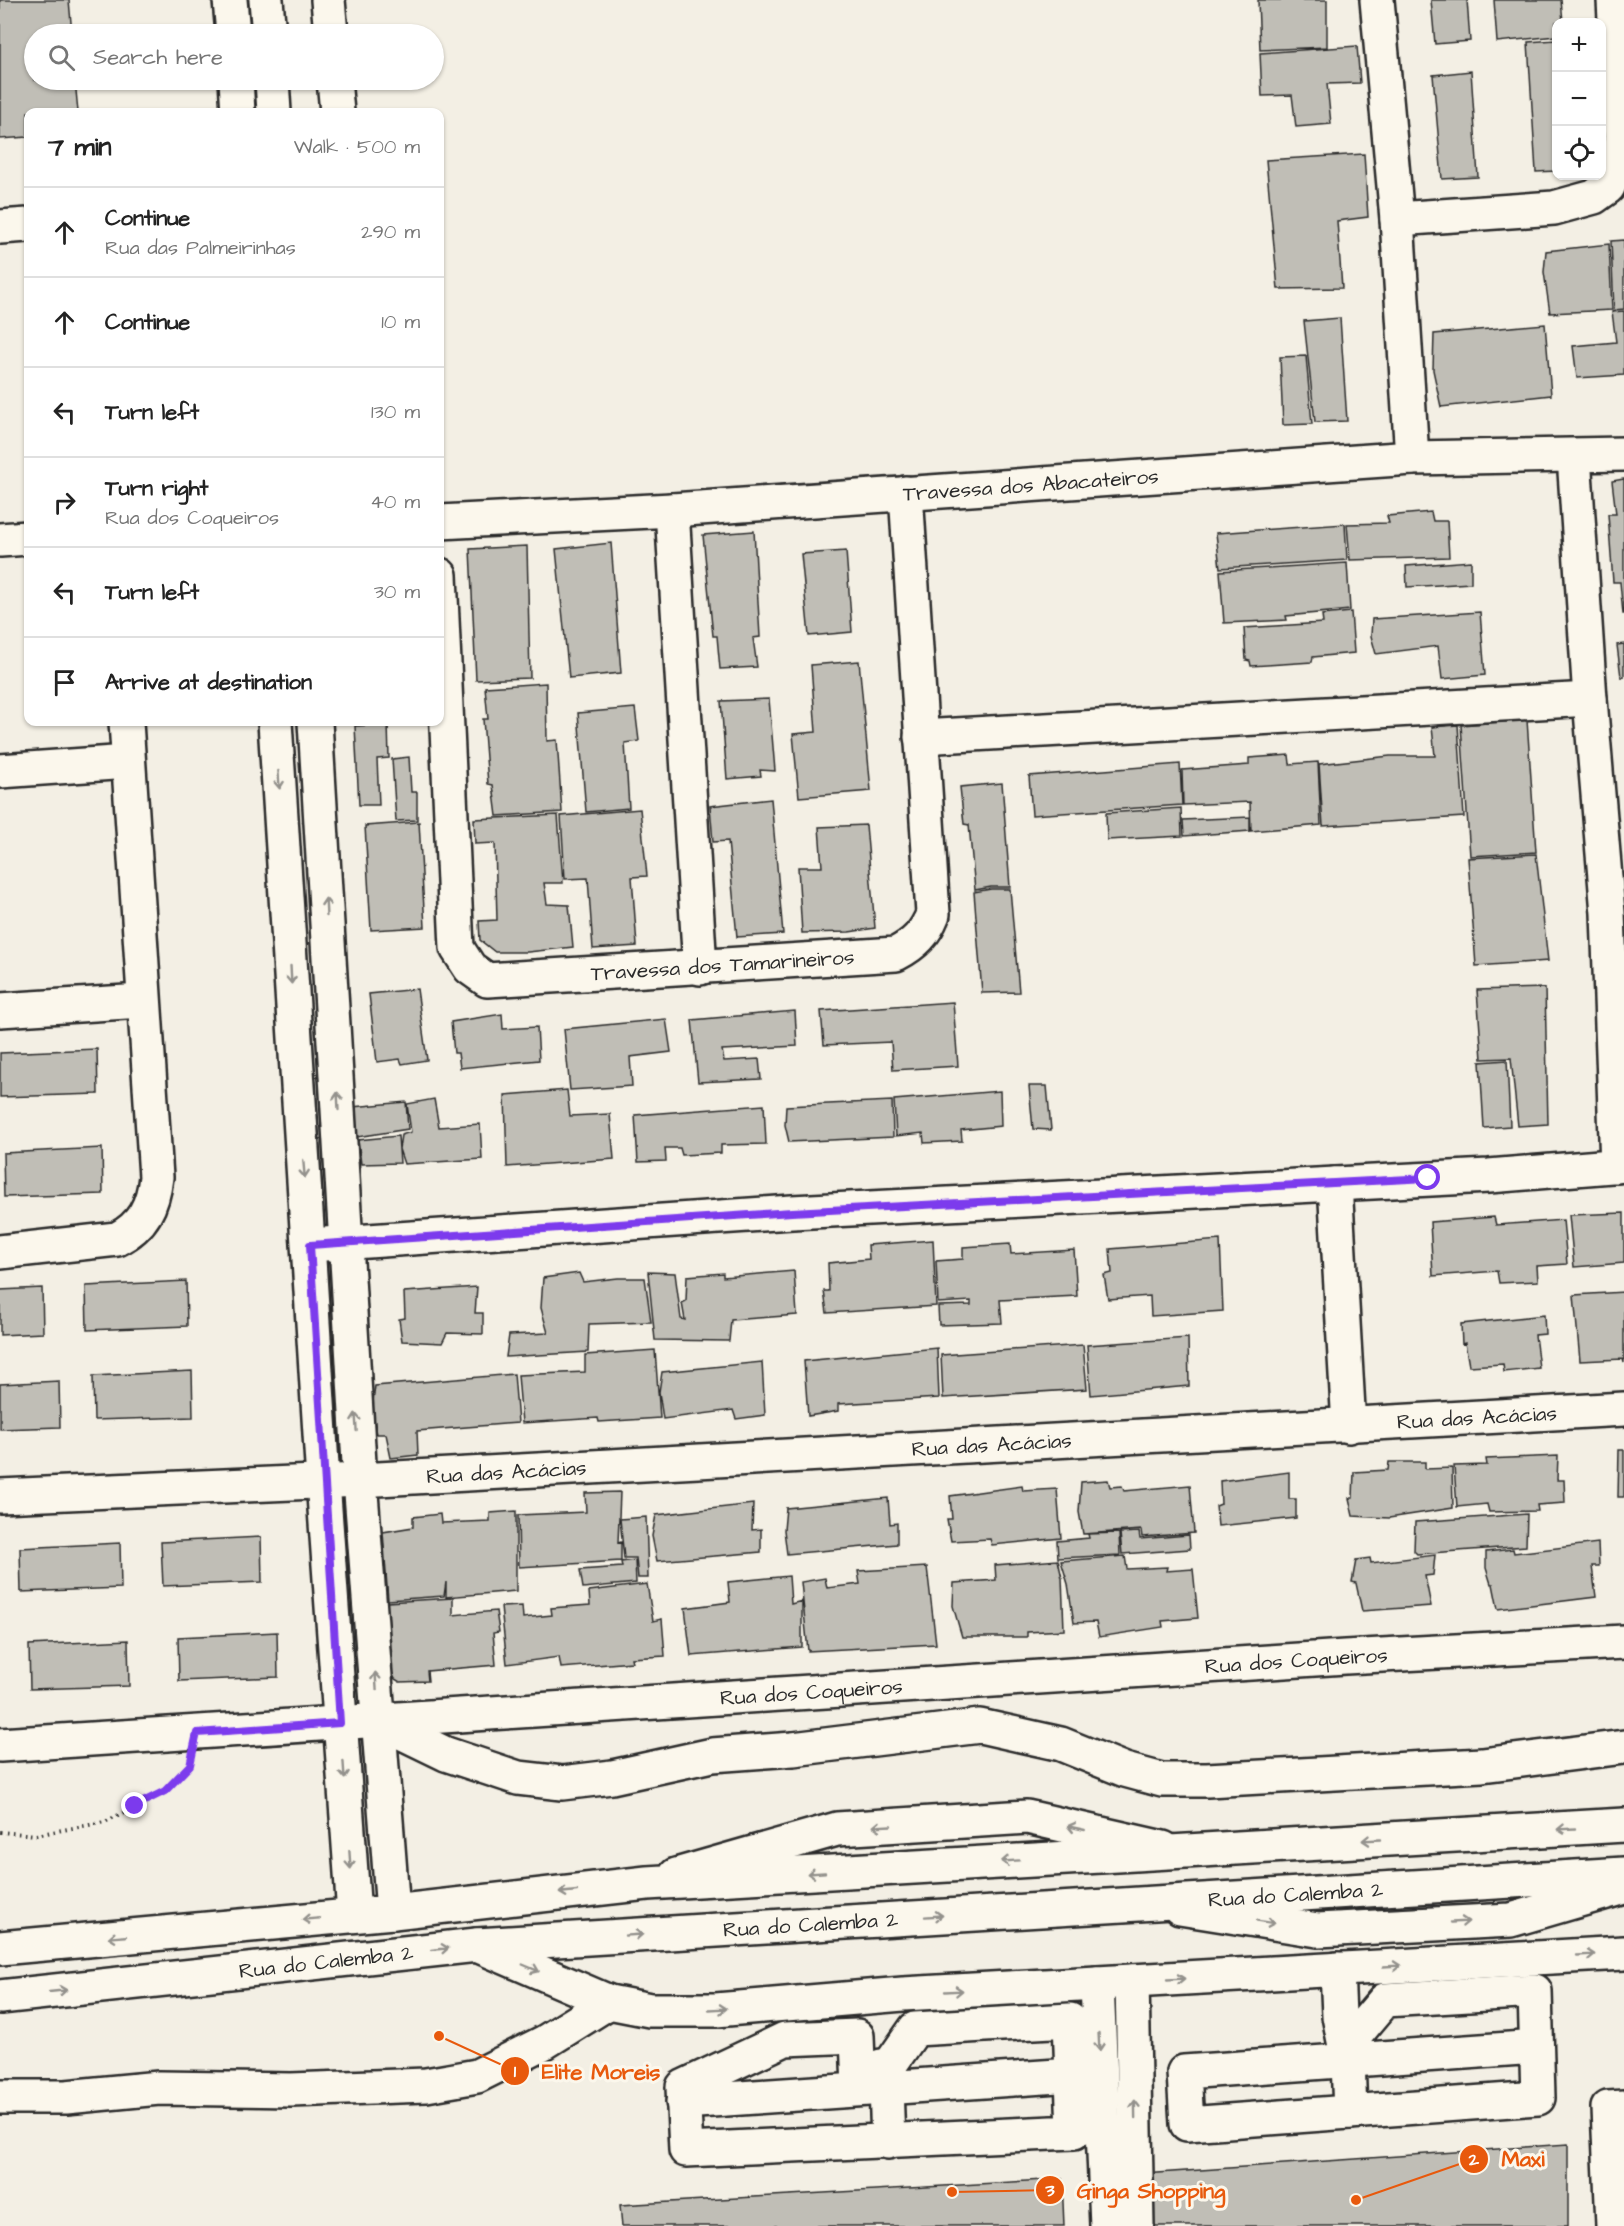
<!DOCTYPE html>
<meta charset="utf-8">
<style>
:root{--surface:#fff;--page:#f2f2f2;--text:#222;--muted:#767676;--line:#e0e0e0}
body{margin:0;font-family:"Architects Daughter",sans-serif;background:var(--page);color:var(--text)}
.controls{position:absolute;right:18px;top:18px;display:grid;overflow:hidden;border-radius:12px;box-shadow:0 2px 4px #0004}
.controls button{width:54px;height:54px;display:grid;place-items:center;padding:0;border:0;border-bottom:2px solid var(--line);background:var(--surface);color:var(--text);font:30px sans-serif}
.stop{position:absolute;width:18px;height:18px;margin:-14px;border:4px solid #7c3aed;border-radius:50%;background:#fff}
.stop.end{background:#7c3aed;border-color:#fff;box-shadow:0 2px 6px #0008}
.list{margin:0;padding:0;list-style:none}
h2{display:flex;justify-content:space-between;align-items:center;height:78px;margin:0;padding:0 24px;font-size:26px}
h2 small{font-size:20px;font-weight:400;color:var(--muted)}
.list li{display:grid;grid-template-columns:39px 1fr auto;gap:18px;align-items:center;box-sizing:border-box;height:90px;padding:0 24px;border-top:2px solid var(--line)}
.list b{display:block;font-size:22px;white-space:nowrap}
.list p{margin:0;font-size:20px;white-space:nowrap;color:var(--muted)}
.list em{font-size:20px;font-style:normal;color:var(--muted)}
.icon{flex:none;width:33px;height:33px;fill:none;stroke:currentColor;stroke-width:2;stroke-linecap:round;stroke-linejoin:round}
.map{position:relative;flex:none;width:1624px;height:2226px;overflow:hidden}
.search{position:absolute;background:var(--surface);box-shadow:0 2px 4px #0004;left:24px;top:24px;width:420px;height:66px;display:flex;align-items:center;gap:15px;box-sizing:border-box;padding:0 21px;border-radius:33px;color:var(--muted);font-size:22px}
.panel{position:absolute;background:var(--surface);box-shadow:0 2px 4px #0004;left:24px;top:108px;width:420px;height:618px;border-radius:12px}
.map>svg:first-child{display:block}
</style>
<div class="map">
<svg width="1624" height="2226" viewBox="0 0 1624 2226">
<rect width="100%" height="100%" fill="#f3efe4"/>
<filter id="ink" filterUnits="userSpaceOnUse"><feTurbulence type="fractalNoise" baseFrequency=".0167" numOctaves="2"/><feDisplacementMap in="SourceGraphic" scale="12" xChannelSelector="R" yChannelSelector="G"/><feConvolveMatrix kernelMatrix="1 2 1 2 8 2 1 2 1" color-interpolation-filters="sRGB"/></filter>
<g filter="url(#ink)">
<path fill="#c0beb6" stroke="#2b2b2b" stroke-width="1.5" d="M0 0H69L72 34H34V80H75L78 112H28V137L0 139Z
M1258 0H1327V47L1260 50Z
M1431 0H1467L1470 41 1435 44Z
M1494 0H1561L1563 22H1556V36L1497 42Z
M1556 40V171L1536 172 1528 42Z
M1357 46 1360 83 1327 84 1331 124 1296 127 1292 95 1262 96 1260 53Z
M1471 71 1478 177 1442 179 1433 75Z
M1364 154 1368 217 1337 221 1342 288 1278 289 1266 160Z
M1624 240V309L1614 310 1611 241Z
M1609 244 1612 310 1550 313 1544 272 1546 251Z
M1624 311V375L1577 378 1573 346 1616 342 1612 312Z
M1340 318 1347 421 1315 422 1304 321Z
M1545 324 1551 395 1441 407 1433 370 1434 334Z
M1306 356 1312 424 1283 425 1280 357Z
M1624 479V614H1623L1620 582H1613L1608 514H1616L1612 481Z
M1431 512 1433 521H1447L1449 557 1350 560 1347 524 1389 523 1387 516Z
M1345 524 1347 560 1220 568 1216 533Z
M754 531 760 637 753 638 757 667 720 669 717 636H713L703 535Z
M611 543 621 673 569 678 556 549Z
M527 546 530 678 476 680 470 549Z
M846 551 852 632 809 636 801 554Z
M1471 561V583L1407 587 1406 566Z
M1347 563 1350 610 1286 616 1287 620 1224 623 1220 571Z
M1351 612 1354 653 1313 657 1312 662 1251 666 1250 661 1246 660 1244 628 1323 623 1322 615Z
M1480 612 1485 675 1442 679 1438 646 1376 654 1371 636 1372 619Z
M1624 644V677H1621L1617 645Z
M859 661 871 791 799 797 793 734 816 732 811 665Z
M546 683 547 741 557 740 562 812 497 816 493 785 488 784 483 719H488L485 687Z
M769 699 775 771 760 770 761 776 727 779 721 701Z
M635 708 639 741 625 743 629 808 586 812 578 713Z
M1527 720 1536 852 1470 856 1461 725Z
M388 724 389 758 377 759 379 805H359L355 726Z
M1458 725 1464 817 1323 826 1319 764 1390 756H1435L1432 727Z
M1289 755 1290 764 1318 762 1321 825 1251 831 1250 802 1183 805 1182 770 1249 765V758Z
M409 757 411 792H417V820L396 821 392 759Z
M1180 764 1182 805 1032 815 1029 776Z
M1002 783 1010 887H991L975 890 969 825 964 824 960 787Z
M771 799 783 934 737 937 728 841 713 842 710 806Z
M1181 808 1182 836 1107 840 1106 813Z
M640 809 647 876 632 877 637 946 593 949 588 878 565 879 561 816Z
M558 815 563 883H544L547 904 569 905 573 947 528 952H495L480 940 479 921 497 920 495 843 475 844 474 819Z
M1250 817V831L1184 836 1183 820Z
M419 822 425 927 371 930 365 826Z
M866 825 875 928 849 932 802 933 798 867H822L819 827Z
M1536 854 1548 961 1476 966 1468 858Z
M991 889H1010L1019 992 982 993 974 892Z
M1545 988 1548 1124 1518 1126 1511 1058 1482 1059 1477 990Z
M417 989 427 1060 402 1064 400 1059 377 1062 369 994Z
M953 1002 958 1066 893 1070 891 1042 824 1045 821 1011Z
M795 1011 797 1046 722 1050 724 1061 759 1059 761 1079 698 1082 692 1020Z
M502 1014 503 1029 537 1027 539 1060 460 1068 458 1053H454L451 1022Z
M666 1019 671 1052 630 1057 632 1086 570 1090 564 1029Z
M97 1049 98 1094 0 1097V1053Z
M1507 1060 1510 1126 1484 1128 1480 1062Z
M1029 1086H1047L1051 1130 1033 1129Z
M567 1090 570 1116 610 1114 614 1159 507 1167 505 1095Z
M1000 1091 1001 1126 961 1130 962 1141 924 1143 923 1133 896 1136 894 1100Z
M434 1099 439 1127 480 1124 482 1159 404 1164 399 1149 401 1135 411 1132 407 1104Z
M892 1101 893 1137 789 1142 785 1125 786 1106Z
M406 1102 408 1129 357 1137 352 1107Z
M764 1105 766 1144 721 1145V1153L682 1155 680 1148H665L666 1161 638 1162 635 1115Z
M398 1136 400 1163 361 1164 358 1140Z
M102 1148 103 1194 4 1197 3 1153Z
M1624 1213V1263L1574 1267 1569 1215Z
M1494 1217 1496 1225 1563 1220 1567 1264 1537 1266 1538 1281 1499 1283 1497 1271 1433 1276 1430 1222Z
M933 1240 936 1306 827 1313 824 1291H829L828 1263 869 1259 868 1245Z
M1220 1240 1223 1311 1151 1316 1150 1296 1108 1299 1104 1275 1112 1273 1110 1249Z
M1010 1244 1011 1254 1074 1250 1077 1296 1000 1300 1002 1323 939 1325 938 1306 971 1305V1301L938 1303 936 1261 963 1259V1247Z
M794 1271 797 1315 731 1320 729 1341 655 1340 648 1272 675 1273 681 1319 685 1320 682 1303 686 1301 687 1276 723 1273V1277Z
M579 1273 583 1282 618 1278H645L651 1322 589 1324 588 1352 506 1357 509 1335 548 1333 541 1308 543 1278Z
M186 1281 187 1326 87 1330 86 1286Z
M477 1287 475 1313H483V1334L447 1333 442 1343 402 1341 399 1319 405 1318 404 1292Z
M42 1288 43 1333 0 1335V1290Z
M1624 1292V1363L1623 1359 1580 1361 1574 1295Z
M1544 1315 1545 1334 1535 1335 1539 1368 1504 1372 1503 1364 1469 1366 1465 1343 1462 1344 1461 1324Z
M1188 1338 1189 1386 1091 1395 1087 1345Z
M1083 1345 1087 1389 943 1398 941 1355Z
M937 1348 939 1398 838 1404V1411L808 1416 804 1361Z
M655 1350 660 1418 599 1422 598 1418 522 1423 518 1375 585 1372V1355Z
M762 1362 765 1415 736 1419 733 1410 663 1419 659 1392 662 1372Z
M192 1371 193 1417 94 1420 93 1376Z
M514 1374 518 1423 417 1431 418 1455 391 1458 386 1434H377L372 1409 375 1386Z
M59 1381 60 1427 0 1429V1384Z
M1619 1450H1624V1497H1618Z
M1558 1456 1557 1480H1564L1565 1503 1537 1505 1538 1511 1489 1512 1487 1504 1457 1507 1454 1466 1487 1465 1486 1459Z
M1389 1462H1425V1469L1452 1468 1453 1508 1389 1518 1353 1516 1349 1498H1353L1354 1472 1388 1470Z
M1289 1472V1499H1296V1518L1218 1526 1216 1506 1221 1504 1220 1481Z
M1108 1480 1110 1487 1122 1486 1124 1491 1190 1485 1194 1533 1142 1537 1141 1530 1083 1534 1079 1512 1081 1482Z
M1022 1486 1023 1491 1057 1489 1061 1538 992 1545 990 1539 951 1541 947 1519H952L950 1496Z
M620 1492 618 1543 621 1542V1561L519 1567 518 1515 586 1512 585 1493Z
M888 1498 890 1524 897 1523V1544L787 1554 784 1530 786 1508Z
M753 1504 752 1530 761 1529V1552L657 1561 652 1536 656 1515Z
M516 1511V1591L446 1597V1582L444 1596 388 1600 383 1532 413 1527V1517L440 1514 441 1523 490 1521V1513Z
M1527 1514 1526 1546 1417 1554 1414 1551 1415 1522Z
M646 1517 648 1578H638L636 1558H624L620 1519Z
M1139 1532 1140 1539 1189 1535 1190 1549 1122 1554 1120 1533Z
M1119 1533 1120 1555 1058 1558 1057 1541 1089 1538 1088 1534Z
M261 1537 262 1582 163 1586 161 1542Z
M120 1543 121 1588 21 1592 20 1548Z
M1598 1543 1599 1566H1592L1596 1597 1498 1609 1493 1584H1491L1486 1568V1552L1513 1549 1514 1553Z
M1435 1555 1433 1575 1425 1576 1431 1606 1362 1611 1356 1583 1352 1582 1356 1560 1370 1558 1371 1563Z
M1125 1556 1127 1569 1167 1567 1166 1571 1193 1569 1198 1618 1162 1621 1163 1627 1099 1637 1096 1622 1074 1623 1068 1584 1061 1561Z
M635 1560 636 1583 583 1588 580 1570 622 1567 621 1562Z
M1058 1560 1062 1578 1064 1630 1027 1632V1637H962L953 1606 954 1583 996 1580 995 1565Z
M927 1567 936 1644 808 1651 801 1582 825 1578 827 1588 860 1584 858 1571Z
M789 1576 791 1604 802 1601V1647L691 1656 685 1608 730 1602 728 1582Z
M647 1584 653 1621 662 1619 665 1656 631 1658 632 1662 561 1668 559 1657 507 1664 501 1607 522 1606 523 1618 552 1615 551 1608 590 1605 589 1591Z
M453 1598V1615L496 1611 499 1632 493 1633 496 1665 427 1671 428 1681 400 1682 395 1679 390 1668 387 1602Z
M277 1632 278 1677 179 1681 178 1637Z
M128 1640 129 1686 30 1689 29 1645Z
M1568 2144V2226H1144V2174Z
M1062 2179 1064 2226H622L620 2205Z"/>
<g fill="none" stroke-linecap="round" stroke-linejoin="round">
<defs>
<g id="minor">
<path d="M230 0 233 34"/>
<path d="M266 0 269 34"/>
<path d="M328 0 331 34"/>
<path d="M1377 0 1397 219 1412 458"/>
<path d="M236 80 238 112"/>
<path d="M272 80 274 112"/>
<path d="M334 80 337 112"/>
<path d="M1397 219 1554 208 1594 197 1608 187 1617 167 1621 140 1614 0"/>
<path d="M0 227 28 225"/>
<path d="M1574 456 1590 699 1608 913 1617 1166"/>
<path d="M672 510 700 968"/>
<path id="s1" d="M440 522 672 510 1412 458 1624 454"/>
<path d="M0 540 28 538"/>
<path id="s2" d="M440 575 457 948 470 968 487 980 896 954C915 944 925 934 933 914L906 493"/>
<path d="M275 722 323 1481 354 1915"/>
<path d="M315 722 360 1480 393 1912"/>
<path d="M921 737 1590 699"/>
<path d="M0 771 128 762"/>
<path d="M0 1010 142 1001"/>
<path d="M1335 1184 1349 1426"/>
<path d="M310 1245 792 1212 1489 1176 1624 1165"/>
<path d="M0 1252 117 1239C143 1226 153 1205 156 1177L126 722"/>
<path id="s3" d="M0 1496 360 1480 1624 1409"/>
<path d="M380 1722 446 1754 518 1778 562 1783 612 1777 712 1755 793 1749 980 1726 1061 1744 1125 1770 1162 1780H1207L1482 1765 1624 1747"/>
<path id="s4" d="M0 1745 1345 1657 1624 1642"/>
<path d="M676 1875 837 1829 1027 1817 1163 1848"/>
<path d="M1180 1908 1318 1930 1511 1920 1624 1887"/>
<path d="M477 1945 609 2002 650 2010H716L903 1994 1624 1953"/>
<path d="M1337 1969 1339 2016 1348 2061 1350 2112"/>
<path d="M1132 1981 1137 2226"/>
<path d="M1097 1983 1107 2226"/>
<path d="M1353 2038 1385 2000 1535 1991 1538 2098 1187 2124 1184 2072 1536 2047"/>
<path d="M881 2066 886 2087 888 2142"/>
<path d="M859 2089 857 2036 785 2039 683 2087 686 2150 1074 2132 1070 2020 915 2029 892 2062"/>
<path d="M0 2097H66L159 2088 291 2090 426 2085 477 2076 545 2042 609 2002"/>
<path d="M683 2102 1072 2075"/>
<path d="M1613 2226 1608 2108 1624 2107"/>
</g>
<g id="major">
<path d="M0 1948 393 1912 647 1883 1624 1825"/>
<path id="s5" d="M0 1997 477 1945 1624 1874"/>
</g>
</defs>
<use href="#minor" stroke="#2b2b2b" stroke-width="38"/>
<use href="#major" stroke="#2b2b2b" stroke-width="38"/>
<path stroke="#2b2b2b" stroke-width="4" stroke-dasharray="1.5 4.5" stroke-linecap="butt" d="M0 1832 36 1835 105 1822 165 1791 190 1765 191 1761"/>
<use href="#minor" stroke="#fbf7ec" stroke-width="33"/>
<use href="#major" stroke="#fbf7ec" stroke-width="33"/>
</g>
<defs><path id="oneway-shaft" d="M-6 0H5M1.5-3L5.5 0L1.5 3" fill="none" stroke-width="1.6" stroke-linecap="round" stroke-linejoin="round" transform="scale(1.5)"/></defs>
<g stroke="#93918c">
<use href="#oneway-shaft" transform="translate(279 780) rotate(86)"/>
<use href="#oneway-shaft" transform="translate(326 907) rotate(-93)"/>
<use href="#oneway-shaft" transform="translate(291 975) rotate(87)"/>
<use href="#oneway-shaft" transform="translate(338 1101) rotate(-93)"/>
<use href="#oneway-shaft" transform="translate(304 1169) rotate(85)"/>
<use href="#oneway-shaft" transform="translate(356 1422) rotate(-94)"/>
<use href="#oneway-shaft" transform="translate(376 1681) rotate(-94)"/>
<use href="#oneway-shaft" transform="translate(344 1770) rotate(86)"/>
<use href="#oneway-shaft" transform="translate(882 1826) rotate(177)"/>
<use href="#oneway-shaft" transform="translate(1076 1828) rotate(-167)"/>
<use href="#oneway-shaft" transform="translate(1566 1829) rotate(177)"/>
<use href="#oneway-shaft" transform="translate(1371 1840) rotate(177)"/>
<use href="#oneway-shaft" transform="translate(350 1860) rotate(86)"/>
<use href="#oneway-shaft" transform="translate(1010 1861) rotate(176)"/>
<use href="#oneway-shaft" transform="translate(816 1873) rotate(176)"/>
<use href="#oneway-shaft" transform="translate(568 1892) rotate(174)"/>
<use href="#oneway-shaft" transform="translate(934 1916) rotate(-4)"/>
<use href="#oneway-shaft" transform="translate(311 1919) rotate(175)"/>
<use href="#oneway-shaft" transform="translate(1266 1922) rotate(9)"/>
<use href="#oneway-shaft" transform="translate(1460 1922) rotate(-3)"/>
<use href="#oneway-shaft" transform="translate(634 1935) rotate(-4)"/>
<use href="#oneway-shaft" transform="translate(117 1937) rotate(175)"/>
<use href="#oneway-shaft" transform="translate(440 1949) rotate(-6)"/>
<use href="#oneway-shaft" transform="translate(1586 1955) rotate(-3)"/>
<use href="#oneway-shaft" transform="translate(1392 1966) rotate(-3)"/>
<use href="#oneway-shaft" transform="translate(531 1968) rotate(23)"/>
<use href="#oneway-shaft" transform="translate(1176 1979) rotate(-3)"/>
<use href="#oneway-shaft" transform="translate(58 1991) rotate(-6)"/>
<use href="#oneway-shaft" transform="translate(954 1991) rotate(-3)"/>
<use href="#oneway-shaft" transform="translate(718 2009) rotate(-3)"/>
<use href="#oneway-shaft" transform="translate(1099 2042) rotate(87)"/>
<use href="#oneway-shaft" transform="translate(1135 2109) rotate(-91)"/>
</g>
</g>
<g fill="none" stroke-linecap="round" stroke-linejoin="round" filter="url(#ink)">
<path stroke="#7c3aed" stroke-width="8" d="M135 1806 165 1791 190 1765 197 1733 340 1723 310 1245 792 1212 1428 1178"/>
</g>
<g text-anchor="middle" stroke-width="6" stroke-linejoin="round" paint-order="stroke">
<g font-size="21" fill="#2b2b2b" stroke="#fbf7ec">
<text dy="7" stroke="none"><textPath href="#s1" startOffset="592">Travessa dos Abacateiros</textPath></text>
<text dy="7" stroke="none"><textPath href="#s2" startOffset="654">Travessa dos Tamarineiros</textPath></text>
<text dy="7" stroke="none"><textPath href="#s3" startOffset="1479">Rua das Acácias</textPath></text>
<text dy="7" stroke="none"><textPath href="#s3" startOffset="993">Rua das Acácias</textPath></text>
<text dy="7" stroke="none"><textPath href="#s3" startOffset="507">Rua das Acácias</textPath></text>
<text dy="7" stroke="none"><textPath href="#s4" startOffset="1299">Rua dos Coqueiros</textPath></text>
<text dy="7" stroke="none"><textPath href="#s4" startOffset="813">Rua dos Coqueiros</textPath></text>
<text dy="7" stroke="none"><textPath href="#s5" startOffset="1300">Rua do Calemba 2</textPath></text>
<text dy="7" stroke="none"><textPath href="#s5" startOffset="814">Rua do Calemba 2</textPath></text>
<text dy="7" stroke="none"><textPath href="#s5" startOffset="328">Rua do Calemba 2</textPath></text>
</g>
</g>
<path fill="none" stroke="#e8590c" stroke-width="2" d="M439 2036L515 2071M1356 2200L1474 2159M952 2192L1050 2190"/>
<g fill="#e8590c" stroke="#fbf7ec" stroke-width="2">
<circle cx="439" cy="2036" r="6"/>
<circle cx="1356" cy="2200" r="6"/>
<circle cx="952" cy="2192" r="6"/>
<circle cx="515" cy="2071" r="15"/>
<circle cx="1474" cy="2159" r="15"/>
<circle cx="1050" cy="2190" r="15"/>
</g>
<g font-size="18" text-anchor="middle" font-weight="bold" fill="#fff">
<text x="515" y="2077">1</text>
<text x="1474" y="2165">2</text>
<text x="1050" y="2196">3</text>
</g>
<g font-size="22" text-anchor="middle" font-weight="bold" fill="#e8590c" stroke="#fbf7ec" stroke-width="6" stroke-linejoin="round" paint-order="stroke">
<text x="601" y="2079">Elite Moreis</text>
<text x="1523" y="2166">Maxi</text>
<text x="1151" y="2198">Ginga Shopping</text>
</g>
</svg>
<div class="controls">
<button>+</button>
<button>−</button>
<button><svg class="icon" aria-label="locate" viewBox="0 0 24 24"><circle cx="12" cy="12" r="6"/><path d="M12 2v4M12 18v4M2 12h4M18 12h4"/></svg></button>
</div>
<div class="stop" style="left:1428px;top:1178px"></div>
<div class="stop end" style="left:135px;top:1806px"></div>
<div class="search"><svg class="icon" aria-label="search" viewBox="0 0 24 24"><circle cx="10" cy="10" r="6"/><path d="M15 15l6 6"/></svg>Search here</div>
<section class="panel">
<h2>7 min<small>Walk · 500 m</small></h2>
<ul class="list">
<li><svg class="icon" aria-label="ahead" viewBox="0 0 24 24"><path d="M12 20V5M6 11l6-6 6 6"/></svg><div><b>Continue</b><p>Rua das Palmeirinhas</p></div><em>290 m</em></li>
<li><svg class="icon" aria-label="ahead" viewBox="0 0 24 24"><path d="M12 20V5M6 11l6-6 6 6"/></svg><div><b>Continue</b></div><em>10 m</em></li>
<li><svg class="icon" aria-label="left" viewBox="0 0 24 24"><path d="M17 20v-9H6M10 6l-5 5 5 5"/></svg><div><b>Turn left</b></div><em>130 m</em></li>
<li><svg class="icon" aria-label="right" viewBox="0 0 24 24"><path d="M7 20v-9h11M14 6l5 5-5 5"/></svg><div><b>Turn right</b><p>Rua dos Coqueiros</p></div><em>40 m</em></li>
<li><svg class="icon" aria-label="left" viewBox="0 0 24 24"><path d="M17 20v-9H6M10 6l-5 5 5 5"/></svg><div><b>Turn left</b></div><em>30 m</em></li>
<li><svg class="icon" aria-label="arrive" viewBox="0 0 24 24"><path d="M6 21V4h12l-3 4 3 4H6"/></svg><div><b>Arrive at destination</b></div></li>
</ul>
</section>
</div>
